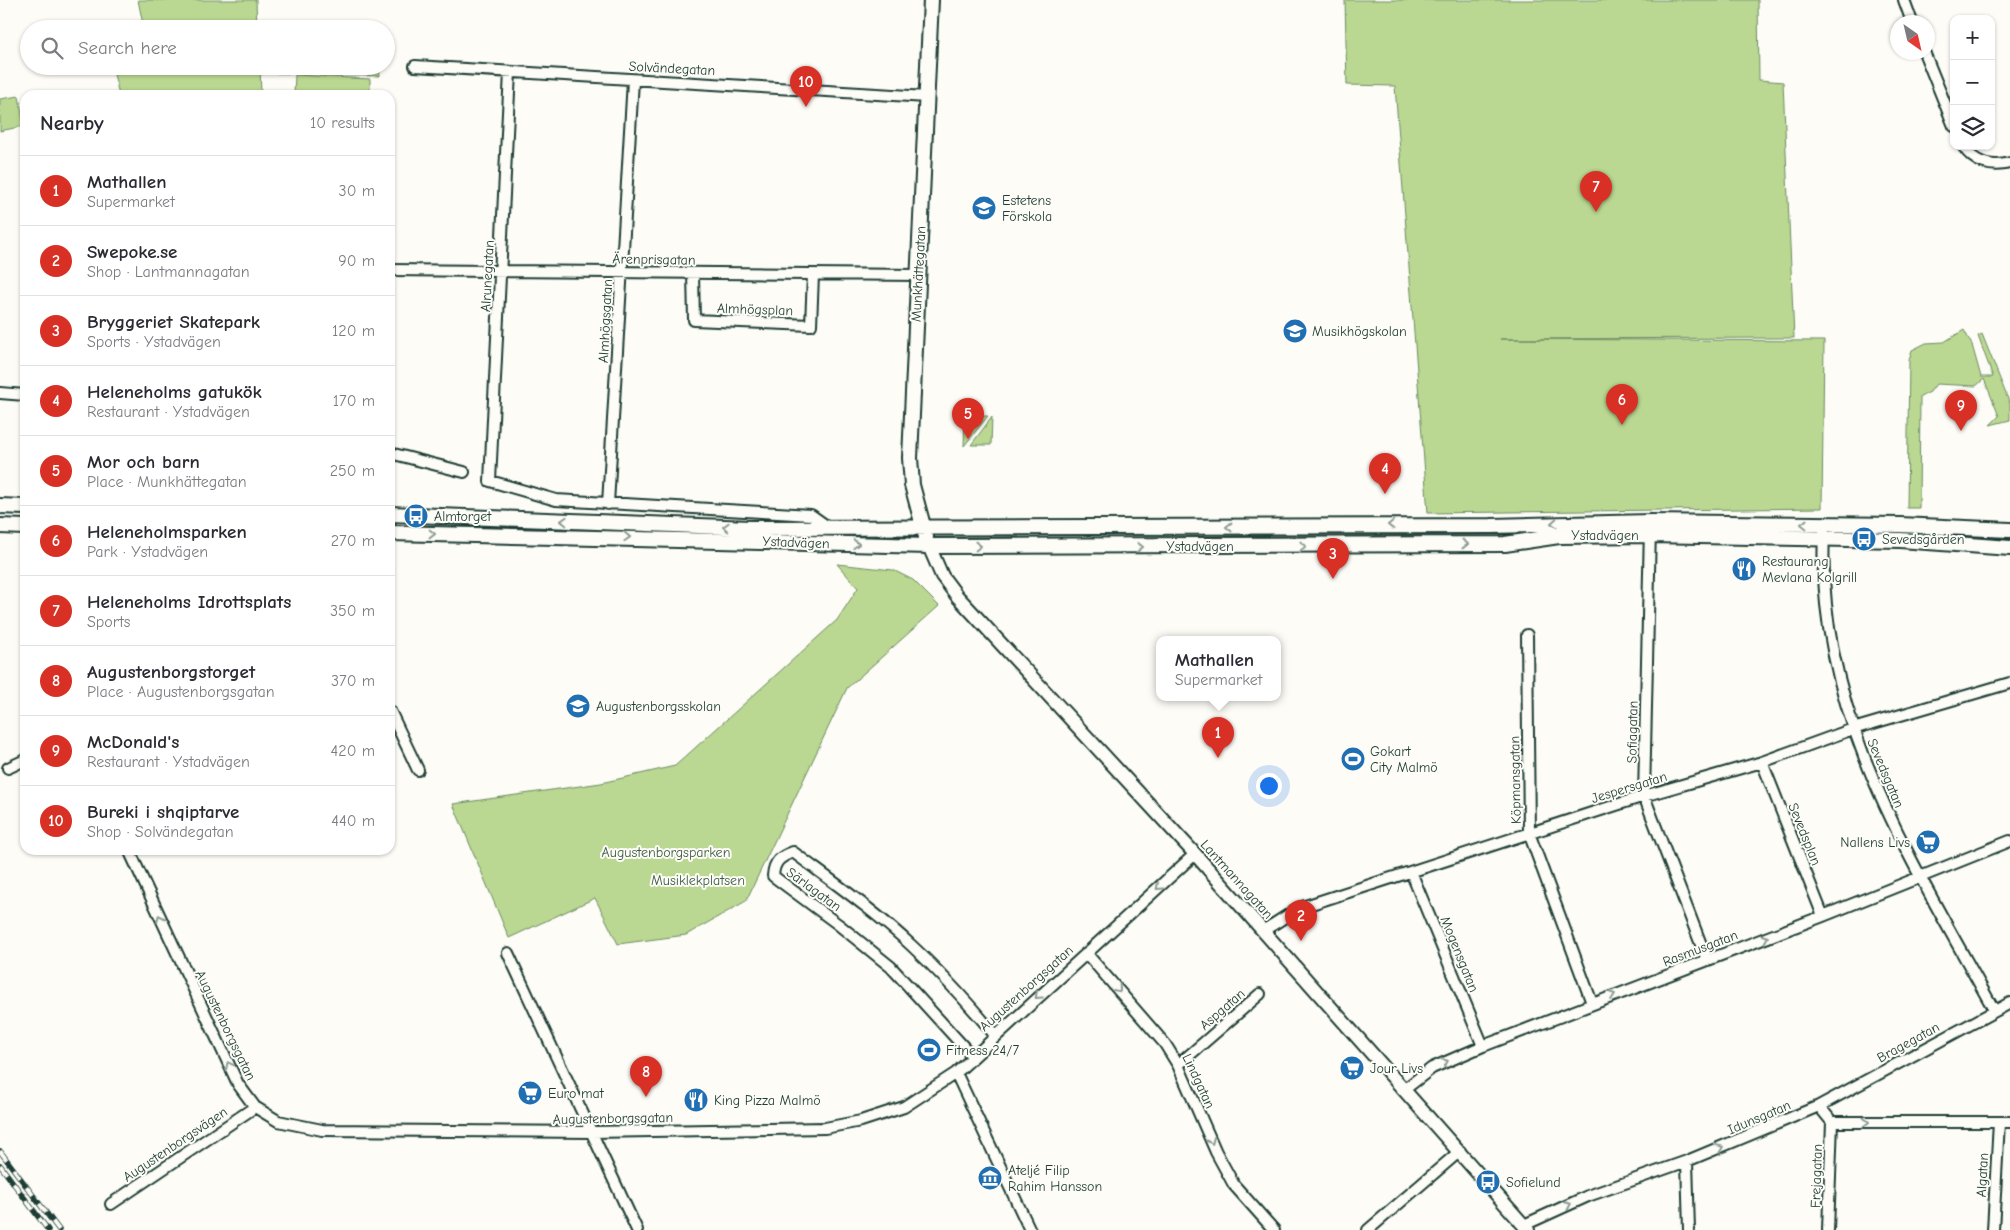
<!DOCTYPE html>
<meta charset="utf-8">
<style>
:root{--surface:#fff;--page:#f2f2f3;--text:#2b2b33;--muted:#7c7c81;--line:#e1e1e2;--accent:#d93025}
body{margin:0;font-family:"Comic Neue",sans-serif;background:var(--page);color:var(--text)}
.controls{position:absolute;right:15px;top:15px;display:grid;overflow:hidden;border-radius:10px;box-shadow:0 1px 4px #0004}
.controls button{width:45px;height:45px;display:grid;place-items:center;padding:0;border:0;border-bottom:1px solid var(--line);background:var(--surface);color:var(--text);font:25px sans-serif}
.compass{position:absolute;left:1890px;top:15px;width:45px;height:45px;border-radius:50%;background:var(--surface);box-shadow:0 1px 4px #0004;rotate:146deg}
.you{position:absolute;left:1268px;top:785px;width:18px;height:18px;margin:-12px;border:4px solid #fff;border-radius:50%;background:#1a73e8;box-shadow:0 0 0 8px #1a73e833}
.badge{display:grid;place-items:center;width:32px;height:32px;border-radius:50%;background:var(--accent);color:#fff;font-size:16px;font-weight:700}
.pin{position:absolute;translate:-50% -41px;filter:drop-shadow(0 1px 2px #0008)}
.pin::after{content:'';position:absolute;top:26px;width:18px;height:15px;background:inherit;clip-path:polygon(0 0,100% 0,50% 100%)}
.popup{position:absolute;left:1156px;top:636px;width:125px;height:65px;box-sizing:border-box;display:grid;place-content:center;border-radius:10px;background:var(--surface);filter:drop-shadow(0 1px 4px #0005);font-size:16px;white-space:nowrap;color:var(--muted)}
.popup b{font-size:19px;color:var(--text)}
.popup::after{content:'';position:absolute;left:50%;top:100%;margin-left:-10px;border:10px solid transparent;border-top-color:var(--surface)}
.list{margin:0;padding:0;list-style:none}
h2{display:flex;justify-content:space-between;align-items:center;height:65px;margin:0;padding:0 20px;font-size:21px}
h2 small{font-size:16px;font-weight:400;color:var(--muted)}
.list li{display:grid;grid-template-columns:32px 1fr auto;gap:15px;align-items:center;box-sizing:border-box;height:70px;padding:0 20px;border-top:1px solid var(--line)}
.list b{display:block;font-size:19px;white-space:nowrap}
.list p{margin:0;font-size:16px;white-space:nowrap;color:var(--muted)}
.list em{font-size:16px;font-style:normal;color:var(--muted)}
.icon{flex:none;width:28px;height:28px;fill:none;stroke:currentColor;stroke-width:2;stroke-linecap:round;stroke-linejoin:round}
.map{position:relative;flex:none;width:2010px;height:1230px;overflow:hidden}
.search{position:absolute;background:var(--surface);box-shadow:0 1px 4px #0004;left:20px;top:20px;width:375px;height:55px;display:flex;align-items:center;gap:12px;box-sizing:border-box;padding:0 18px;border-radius:28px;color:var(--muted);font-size:19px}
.panel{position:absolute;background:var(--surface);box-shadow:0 1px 4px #0004;left:20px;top:90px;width:375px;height:765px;border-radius:15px}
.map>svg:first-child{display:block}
</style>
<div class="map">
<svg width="2010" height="1230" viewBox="0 0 2010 1230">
<rect width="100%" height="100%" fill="#fdfcf7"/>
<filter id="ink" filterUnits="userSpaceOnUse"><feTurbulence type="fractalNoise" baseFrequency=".02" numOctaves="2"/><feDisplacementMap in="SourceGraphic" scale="10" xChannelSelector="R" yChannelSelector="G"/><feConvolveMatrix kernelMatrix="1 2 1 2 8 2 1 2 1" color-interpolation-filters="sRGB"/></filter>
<g filter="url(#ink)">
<path fill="#bad891" stroke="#6c8a62" d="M138 0H256L257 29H144Z
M1345 0H1758L1759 80 1783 82 1794 338 1500 339 1824 341 1822 508 1428 513 1395 86 1347 85Z
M112 66H260L261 95H119Z
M275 66H379L380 76 275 73Z
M295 75 370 79V95H294Z
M19 96 24 126 0 131V99Z
M1964 330 1972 345 1981 377H1993L1978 336 1982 334 2010 404V420L1990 425 1999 416 1984 379 1976 386 1936 384 1930 392 1920 397 1919 508H1907L1909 360 1912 350 1926 343 1944 342Z
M965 416H988L964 446Z
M992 417 991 445H971Z
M837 564 893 570 913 580 939 606 847 688 746 901 686 935 618 944 595 898 509 938 453 804 601 783 675 766 837 620 858 588Z"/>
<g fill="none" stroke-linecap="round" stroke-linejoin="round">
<defs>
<path id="minor" d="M1904 0 1912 22
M1924 52 1954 126
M415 66 927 97
M510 72 490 481 556 500 811 515 828 527
M1963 146C1974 163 1991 168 2010 163
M390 270 918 275
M693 273 694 320 811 325 813 275
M0 393 25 395
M390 453 464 472
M608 504 633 80
M1650 528 1644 796 1707 960
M1824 533C1815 712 1911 859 1994 1010
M1527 635 1529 833 1592 1003
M390 711 418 770
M1762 762 1823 916
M8 768 25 760
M129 850 238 1084 255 1107 278 1121 322 1130 592 1132 825 1128 861 1121 904 1107 956 1073 1195 854
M1411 872 1483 1046
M1263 931 1299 908 1644 796 1762 762 1853 729 2010 683
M508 953 637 1230
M1086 953 1165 1044 1178 1065 1216 1152 1234 1185 1274 1230
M972 1056 891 967 839 925 773 876C774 861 780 857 793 852 833 882 875 911 912 946 942 974 969 1004 995 1035
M1178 1065 1260 994
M956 1073 1030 1230
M1405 1089 1432 1068 1483 1046 1823 916 2010 841
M1819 1106 2010 1003
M1687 1161 1689 1230
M111 1204 255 1107
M1524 1225 1588 1196 1687 1161 1819 1106 1832 1122H2010
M1368 1230 1460 1151
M1828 1230 1832 1122
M1993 1230 1999 1122"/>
<path id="tertiary" d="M929 546 942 576 957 596 1195 854 1528 1230"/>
<path id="secondary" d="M0 506 25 507
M390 514 750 528 1491 526 1650 522 1900 525 2010 530
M0 526 25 527
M390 533 929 546 1505 544 1559 536 1650 535 1900 540 2010 548
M926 537 912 485 910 458 931 0"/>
</defs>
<use href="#minor" stroke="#1f3d34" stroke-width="14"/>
<use href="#tertiary" stroke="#1f3d34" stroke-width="16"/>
<use href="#secondary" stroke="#1f3d34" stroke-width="18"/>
<use href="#minor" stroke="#fdfcf7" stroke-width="10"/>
<use href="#tertiary" stroke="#fdfcf7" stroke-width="12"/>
<use href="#secondary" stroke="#fdfcf7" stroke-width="14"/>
<defs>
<path id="rail" d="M0 1151 59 1230
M0 1165 48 1230"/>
</defs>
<use href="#rail" stroke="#1f3d34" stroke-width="5.5"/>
<use href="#rail" stroke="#fdfcf7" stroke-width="4" stroke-dasharray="11" stroke-linecap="butt"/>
</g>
<defs><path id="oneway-chevron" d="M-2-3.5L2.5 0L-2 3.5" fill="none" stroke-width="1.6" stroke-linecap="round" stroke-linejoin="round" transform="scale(1.25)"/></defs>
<g stroke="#8e9c96">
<use href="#oneway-chevron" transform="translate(564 521) rotate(-178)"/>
<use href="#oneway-chevron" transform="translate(1554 523) rotate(177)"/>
<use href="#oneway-chevron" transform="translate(1804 524) rotate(-179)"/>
<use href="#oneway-chevron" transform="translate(1391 525) rotate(179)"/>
<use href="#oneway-chevron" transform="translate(726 527) rotate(-178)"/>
<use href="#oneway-chevron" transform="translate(1229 527) rotate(180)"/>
<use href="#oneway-chevron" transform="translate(432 534) rotate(1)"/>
<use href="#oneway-chevron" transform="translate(627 537) rotate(2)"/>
<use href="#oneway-chevron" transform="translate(856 544) rotate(2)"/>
<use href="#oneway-chevron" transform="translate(1465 544)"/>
<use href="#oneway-chevron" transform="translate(978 546) rotate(-1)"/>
<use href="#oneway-chevron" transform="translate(1303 546) rotate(-1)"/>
<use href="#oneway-chevron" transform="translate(1140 547)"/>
<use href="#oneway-chevron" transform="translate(1159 887) rotate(138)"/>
<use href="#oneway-chevron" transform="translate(160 918) rotate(-115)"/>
<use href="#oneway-chevron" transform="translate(1765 938) rotate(-21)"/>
<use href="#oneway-chevron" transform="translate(1118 989) rotate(49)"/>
<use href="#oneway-chevron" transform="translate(1612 995) rotate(-20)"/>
<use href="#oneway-chevron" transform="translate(1038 996) rotate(138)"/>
<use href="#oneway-chevron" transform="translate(1445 1062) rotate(-23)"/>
<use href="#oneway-chevron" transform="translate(229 1065) rotate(-116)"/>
<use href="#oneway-chevron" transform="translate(1866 1122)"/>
<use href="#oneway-chevron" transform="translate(1211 1141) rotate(67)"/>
<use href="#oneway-chevron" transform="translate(1720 1148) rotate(-22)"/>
<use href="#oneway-chevron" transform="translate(1568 1205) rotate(-24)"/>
</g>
</g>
<defs>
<symbol id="school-disc" viewBox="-11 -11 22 22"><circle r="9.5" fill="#1f6fb2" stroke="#fdfcf7"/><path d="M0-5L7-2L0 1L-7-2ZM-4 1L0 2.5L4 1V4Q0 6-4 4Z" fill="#fff"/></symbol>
<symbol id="university-disc" viewBox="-11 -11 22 22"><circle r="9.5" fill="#1f6fb2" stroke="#fdfcf7"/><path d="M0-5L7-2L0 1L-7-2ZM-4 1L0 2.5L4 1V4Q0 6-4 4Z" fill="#fff"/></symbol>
<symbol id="bus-disc" viewBox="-11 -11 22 22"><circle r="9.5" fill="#1f6fb2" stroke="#fdfcf7"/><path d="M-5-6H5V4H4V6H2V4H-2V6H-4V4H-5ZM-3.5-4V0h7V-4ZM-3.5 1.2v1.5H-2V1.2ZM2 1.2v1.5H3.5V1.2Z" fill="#fff"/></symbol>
<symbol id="restaurant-disc" viewBox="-11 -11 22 22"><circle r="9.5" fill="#1f6fb2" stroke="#fdfcf7"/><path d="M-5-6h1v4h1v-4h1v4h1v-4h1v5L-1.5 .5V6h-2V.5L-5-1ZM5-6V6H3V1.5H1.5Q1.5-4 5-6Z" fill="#fff"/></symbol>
<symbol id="stadium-disc" viewBox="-11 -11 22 22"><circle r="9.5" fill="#1f6fb2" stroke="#fdfcf7"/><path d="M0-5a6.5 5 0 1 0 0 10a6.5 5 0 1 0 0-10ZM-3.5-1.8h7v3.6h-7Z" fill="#fff"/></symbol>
<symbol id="supermarket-disc" viewBox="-11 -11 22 22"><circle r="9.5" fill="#1f6fb2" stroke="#fdfcf7"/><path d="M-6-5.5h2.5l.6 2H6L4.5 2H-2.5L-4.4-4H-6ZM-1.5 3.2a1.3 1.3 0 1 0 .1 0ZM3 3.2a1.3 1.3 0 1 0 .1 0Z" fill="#fff"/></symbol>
<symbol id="museum-disc" viewBox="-11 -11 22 22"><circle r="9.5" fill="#1f6fb2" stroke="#fdfcf7"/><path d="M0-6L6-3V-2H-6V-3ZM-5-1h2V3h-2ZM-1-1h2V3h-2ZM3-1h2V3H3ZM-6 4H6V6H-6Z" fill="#fff"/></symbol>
</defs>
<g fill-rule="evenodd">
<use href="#school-disc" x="970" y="194" width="28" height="28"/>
<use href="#university-disc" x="1281" y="317" width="28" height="28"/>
<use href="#bus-disc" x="402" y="502" width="28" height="28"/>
<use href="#bus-disc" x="1850" y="525" width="28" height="28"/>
<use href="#restaurant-disc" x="1730" y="555" width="28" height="28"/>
<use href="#school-disc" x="564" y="692" width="28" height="28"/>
<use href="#stadium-disc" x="1339" y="745" width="28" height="28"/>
<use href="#supermarket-disc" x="1914" y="828" width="28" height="28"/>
<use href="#stadium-disc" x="915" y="1036" width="28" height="28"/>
<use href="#supermarket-disc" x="1338" y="1054" width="28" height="28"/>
<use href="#supermarket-disc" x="516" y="1079" width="28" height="28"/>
<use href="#restaurant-disc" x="682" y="1086" width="28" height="28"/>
<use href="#museum-disc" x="976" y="1164" width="28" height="28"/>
<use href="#bus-disc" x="1474" y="1168" width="28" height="28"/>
</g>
<g text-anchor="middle" stroke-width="4" stroke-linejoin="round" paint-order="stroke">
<g font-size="14" fill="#1f3d34" stroke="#fdfcf7">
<text transform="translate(672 68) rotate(3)" y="5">Solvändegatan</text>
<text transform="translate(654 259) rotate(1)" y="5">Ärenprisgatan</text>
<text transform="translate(918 274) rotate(-87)" y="5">Munkhättegatan</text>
<text transform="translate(487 276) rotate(-87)" y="5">Alrunegatan</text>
<text transform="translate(755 309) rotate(2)" y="5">Almhögsplan</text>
<text transform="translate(605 321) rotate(-87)" y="5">Almhögsgatan</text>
<text x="1605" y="540">Ystadvägen</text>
<text transform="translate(796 542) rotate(2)" y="5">Ystadvägen</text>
<text x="1200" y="551">Ystadvägen</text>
<text transform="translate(1632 732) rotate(-89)" y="5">Sofiagatan</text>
<text transform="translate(1886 773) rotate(67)" y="5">Sevedsgatan</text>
<text transform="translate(1515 780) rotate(-91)" y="5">Köpmansgatan</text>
<text transform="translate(1629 787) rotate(-17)" y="5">Jespersgatan</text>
<text transform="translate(1805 834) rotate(68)" y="5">Sevedsplan</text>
<text transform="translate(1237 879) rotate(48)" y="5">Lantmannagatan</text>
<text transform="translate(814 889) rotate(36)" y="5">Särlagatan</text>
<text transform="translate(1700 948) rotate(-21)" y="5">Rasmusgatan</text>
<text transform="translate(1460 954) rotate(68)" y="5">Mogensgatan</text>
<text transform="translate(1026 988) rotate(-42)" y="5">Augustenborgsgatan</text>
<text transform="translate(1222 1009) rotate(-41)" y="5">Aspgatan</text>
<text transform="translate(226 1025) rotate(64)" y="5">Augustenborgsgatan</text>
<text transform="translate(1908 1042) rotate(-29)" y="5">Bragegatan</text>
<text transform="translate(1199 1081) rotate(65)" y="5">Lindgatan</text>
<text transform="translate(1759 1117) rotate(-23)" y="5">Idunsgatan</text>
<text transform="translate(613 1118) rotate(-1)" y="5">Augustenborgsgatan</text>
<text transform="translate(175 1144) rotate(-34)" y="5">Augustenborgsvägen</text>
<text transform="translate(1982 1175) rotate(-87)" y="5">Algatan</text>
<text transform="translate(1816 1176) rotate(-88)" y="5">Frejagatan</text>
</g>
<g font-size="14" fill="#1f3d34" stroke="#fdfcf7" text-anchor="start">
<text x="1002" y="205">Estetens<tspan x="1002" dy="16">Förskola</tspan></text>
<text x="1312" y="336">Musikhögskolan</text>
<text x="434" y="521">Almtorget</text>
<text x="1882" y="544">Sevedsgården</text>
<text x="1762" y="566">Restaurang<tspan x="1762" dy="16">Mevlana Kolgrill</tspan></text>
<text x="596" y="711">Augustenborgsskolan</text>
<text x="1370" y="756">Gokart<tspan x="1370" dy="16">City Malmö</tspan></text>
<text x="1910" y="847" text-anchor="end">Nallens Livs</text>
<text x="946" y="1055">Fitness 24/7</text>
<text x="1370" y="1073">Jour Livs</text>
<text x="548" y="1098">Euro mat</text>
<text x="714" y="1105">King Pizza Malmö</text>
<text x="1008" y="1175">Ateljé Filip<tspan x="1008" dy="16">Rahim Hansson</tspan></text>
<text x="1506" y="1187">Sofielund</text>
</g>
<g font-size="14" fill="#3e5c47" stroke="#fdfcf7">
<text x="666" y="857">Augustenborgsparken</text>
<text x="698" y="885">Musiklekplatsen</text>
</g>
</g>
</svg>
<div class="controls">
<button>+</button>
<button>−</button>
<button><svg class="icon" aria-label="layers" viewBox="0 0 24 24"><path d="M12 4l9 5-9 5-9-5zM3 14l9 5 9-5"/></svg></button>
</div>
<svg class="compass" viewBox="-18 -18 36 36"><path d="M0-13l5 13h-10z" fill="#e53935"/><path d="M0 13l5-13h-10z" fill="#7c7c81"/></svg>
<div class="you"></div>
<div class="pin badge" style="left:1218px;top:758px">1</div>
<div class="popup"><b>Mathallen</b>Supermarket</div>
<div class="pin badge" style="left:1301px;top:941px">2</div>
<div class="pin badge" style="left:1333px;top:579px">3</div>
<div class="pin badge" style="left:1385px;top:494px">4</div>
<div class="pin badge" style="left:968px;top:439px">5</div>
<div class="pin badge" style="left:1622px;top:425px">6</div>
<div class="pin badge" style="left:1596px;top:212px">7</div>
<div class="pin badge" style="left:646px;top:1097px">8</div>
<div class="pin badge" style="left:1961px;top:431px">9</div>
<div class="pin badge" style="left:806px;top:107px">10</div>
<div class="search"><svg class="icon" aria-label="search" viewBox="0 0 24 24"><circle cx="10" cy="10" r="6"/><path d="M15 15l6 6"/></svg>Search here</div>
<section class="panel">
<h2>Nearby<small>10 results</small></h2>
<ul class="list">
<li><span class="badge">1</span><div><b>Mathallen</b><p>Supermarket</p></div><em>30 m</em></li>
<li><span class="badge">2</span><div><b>Swepoke.se</b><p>Shop · Lantmannagatan</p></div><em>90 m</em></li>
<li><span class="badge">3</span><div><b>Bryggeriet Skatepark</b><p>Sports · Ystadvägen</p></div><em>120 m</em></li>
<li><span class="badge">4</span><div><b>Heleneholms gatukök</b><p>Restaurant · Ystadvägen</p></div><em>170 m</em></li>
<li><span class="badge">5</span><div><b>Mor och barn</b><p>Place · Munkhättegatan</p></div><em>250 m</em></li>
<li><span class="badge">6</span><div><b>Heleneholmsparken</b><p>Park · Ystadvägen</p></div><em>270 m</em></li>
<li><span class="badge">7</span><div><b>Heleneholms Idrottsplats</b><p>Sports</p></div><em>350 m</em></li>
<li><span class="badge">8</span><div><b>Augustenborgstorget</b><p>Place · Augustenborgsgatan</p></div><em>370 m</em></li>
<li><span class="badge">9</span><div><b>McDonald's</b><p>Restaurant · Ystadvägen</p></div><em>420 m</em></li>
<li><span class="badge">10</span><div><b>Bureki i shqiptarve</b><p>Shop · Solvändegatan</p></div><em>440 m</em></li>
</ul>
</section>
</div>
